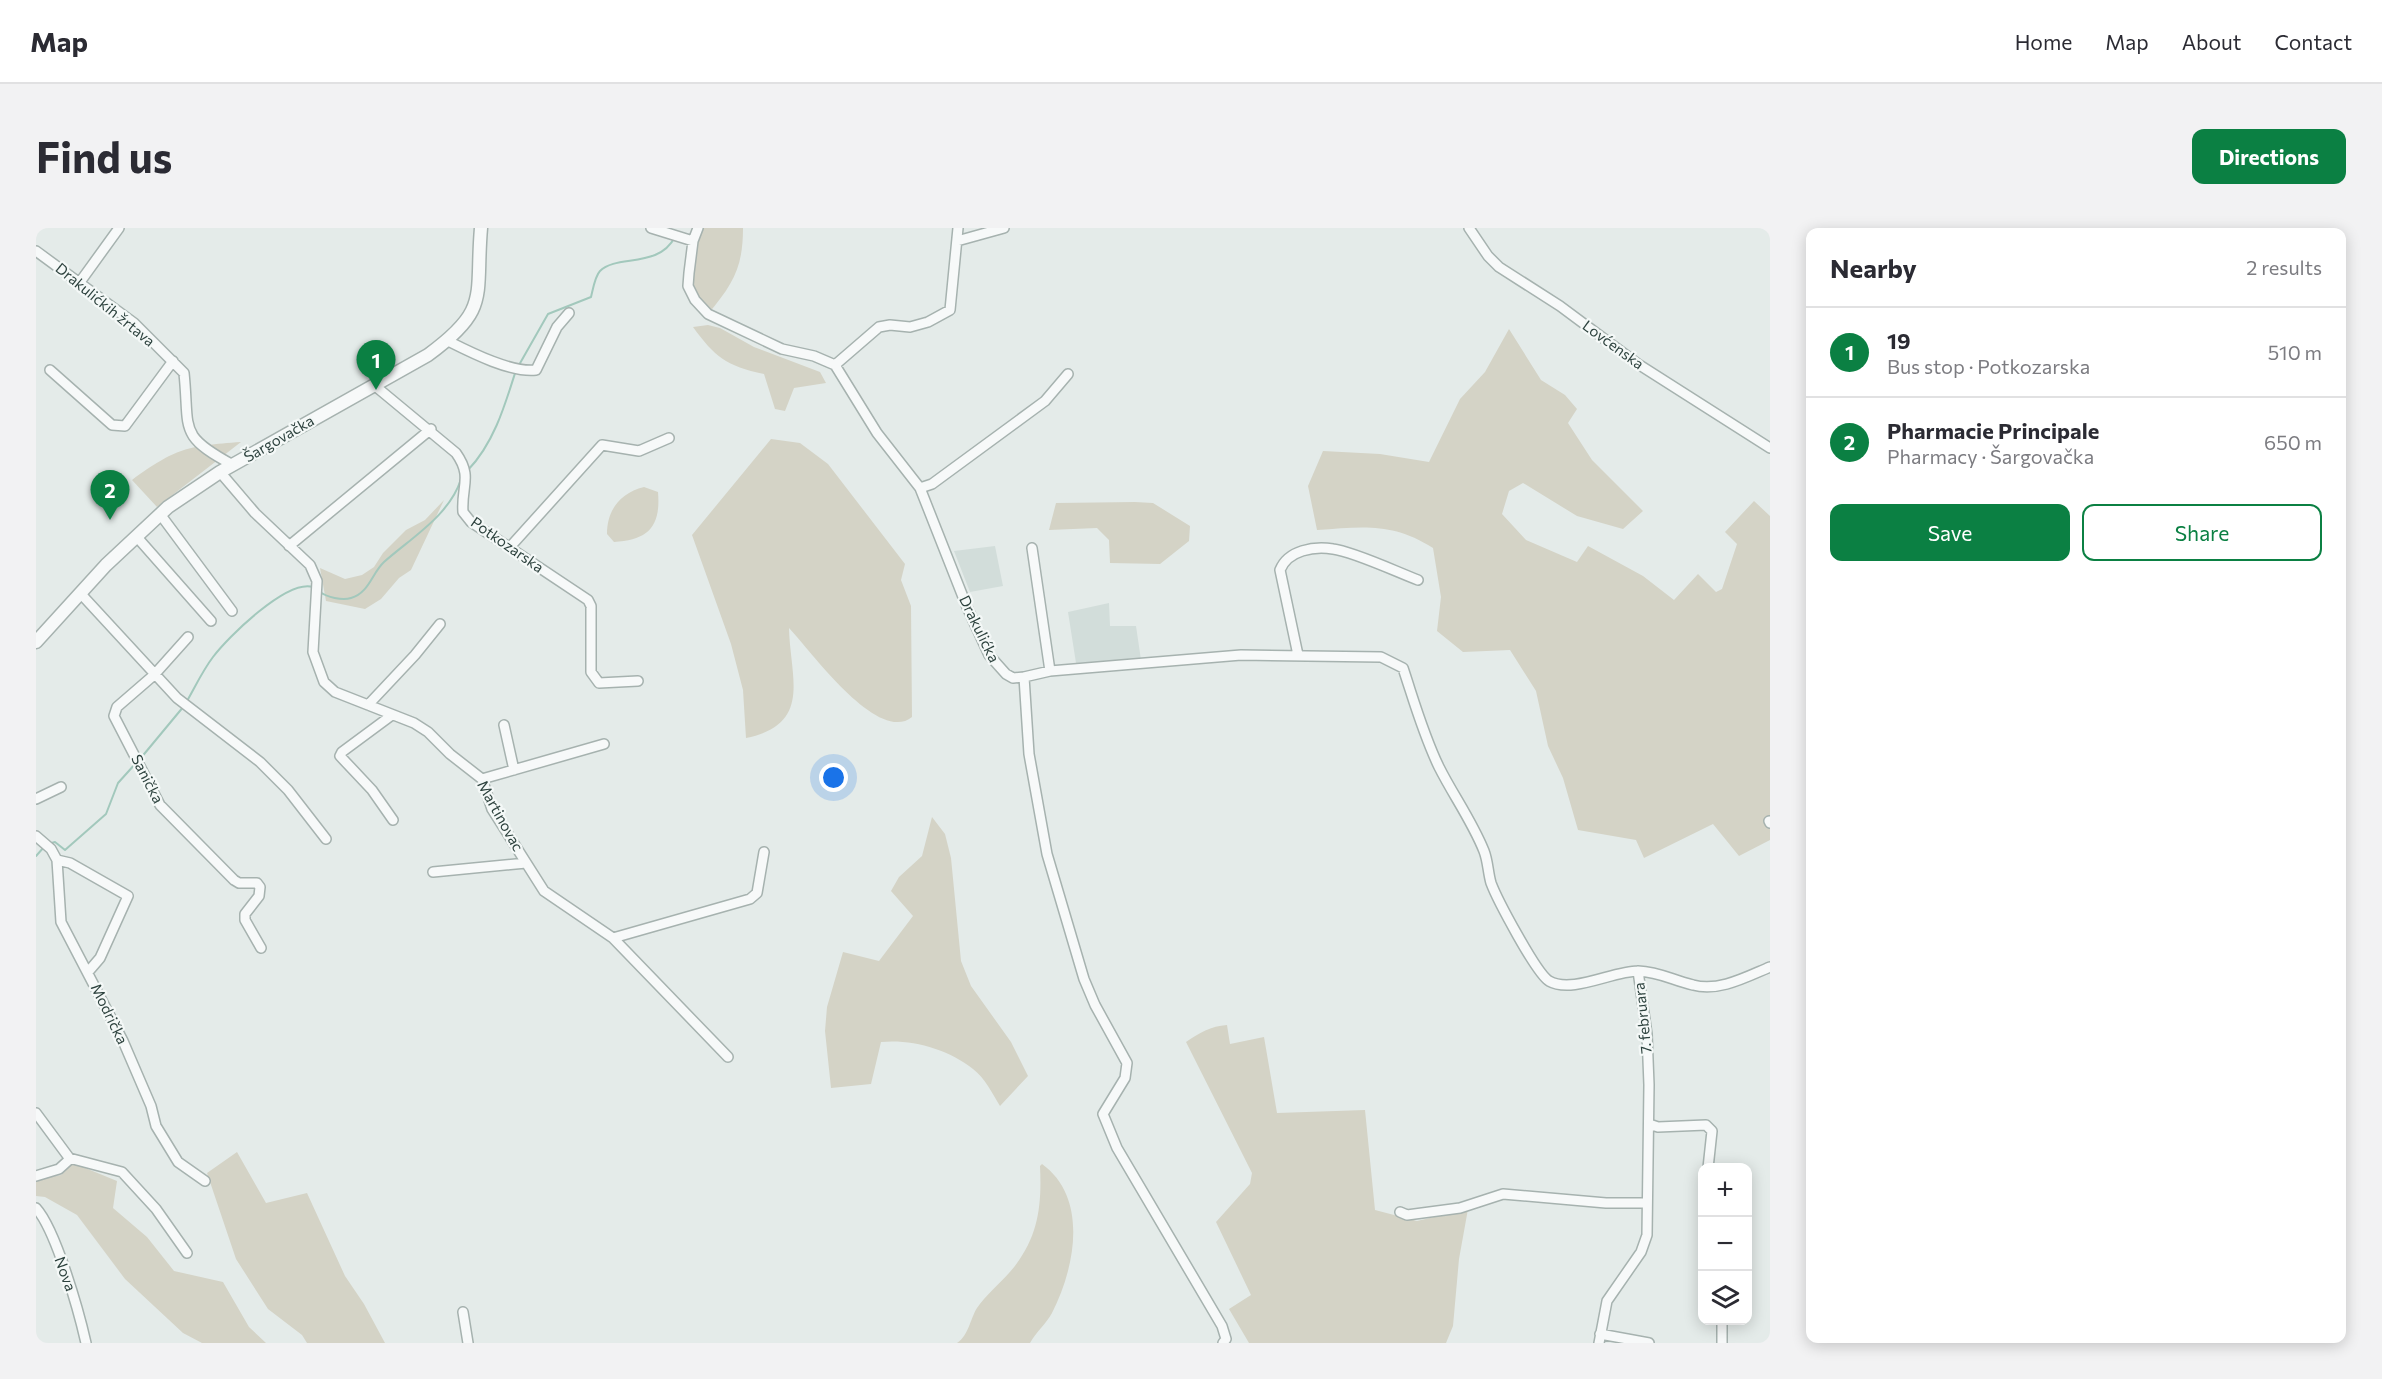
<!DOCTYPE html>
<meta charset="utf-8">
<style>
:root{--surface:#fff;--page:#f2f2f3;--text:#2b2b33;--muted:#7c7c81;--line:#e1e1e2;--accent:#0b8043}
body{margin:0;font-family:Commissioner,sans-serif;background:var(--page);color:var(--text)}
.controls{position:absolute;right:18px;bottom:18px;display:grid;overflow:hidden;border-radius:12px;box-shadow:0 3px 15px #0003}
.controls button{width:54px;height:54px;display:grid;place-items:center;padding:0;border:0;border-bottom:2px solid var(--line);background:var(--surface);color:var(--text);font:30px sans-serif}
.you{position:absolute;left:798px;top:550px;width:21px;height:21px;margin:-15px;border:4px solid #fff;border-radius:50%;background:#1a73e8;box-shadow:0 0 0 9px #1a73e833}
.badge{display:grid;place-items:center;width:39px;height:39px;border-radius:50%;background:var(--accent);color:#fff;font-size:20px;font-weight:700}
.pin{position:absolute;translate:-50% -50px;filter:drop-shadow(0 2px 3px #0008)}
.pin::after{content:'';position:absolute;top:32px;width:21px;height:18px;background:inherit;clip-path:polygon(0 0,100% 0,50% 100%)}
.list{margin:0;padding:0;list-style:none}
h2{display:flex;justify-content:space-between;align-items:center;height:78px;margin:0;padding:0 24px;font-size:26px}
h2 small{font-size:20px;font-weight:400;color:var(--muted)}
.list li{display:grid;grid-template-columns:39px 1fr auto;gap:18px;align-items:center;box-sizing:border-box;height:90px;padding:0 24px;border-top:2px solid var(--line)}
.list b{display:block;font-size:22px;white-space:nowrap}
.list p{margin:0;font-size:20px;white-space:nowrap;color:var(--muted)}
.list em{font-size:20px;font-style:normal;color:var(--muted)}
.actions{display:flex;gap:12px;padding:18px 24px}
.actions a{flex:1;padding:14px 0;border:2px solid var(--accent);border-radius:12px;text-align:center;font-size:21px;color:var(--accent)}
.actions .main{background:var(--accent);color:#fff}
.icon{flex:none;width:33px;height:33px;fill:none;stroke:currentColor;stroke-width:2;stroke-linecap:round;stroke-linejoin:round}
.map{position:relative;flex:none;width:1734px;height:1115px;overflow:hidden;border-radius:12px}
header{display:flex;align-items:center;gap:36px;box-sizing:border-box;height:84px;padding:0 30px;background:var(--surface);border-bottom:2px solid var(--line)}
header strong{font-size:28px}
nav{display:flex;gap:33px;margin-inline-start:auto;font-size:21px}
.intro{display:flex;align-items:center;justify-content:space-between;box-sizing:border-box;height:144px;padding:0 36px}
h1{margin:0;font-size:42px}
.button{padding:15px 27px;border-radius:12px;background:var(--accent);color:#fff;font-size:21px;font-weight:700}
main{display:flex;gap:36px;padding:0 36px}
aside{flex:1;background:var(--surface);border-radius:12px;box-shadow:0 3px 15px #0003}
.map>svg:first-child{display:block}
</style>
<header>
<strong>Map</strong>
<nav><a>Home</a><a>Map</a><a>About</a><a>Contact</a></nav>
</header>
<div class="intro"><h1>Find us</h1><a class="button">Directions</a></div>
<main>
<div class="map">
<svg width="1734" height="1115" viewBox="0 0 1734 1115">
<rect width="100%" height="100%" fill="#e4ebe9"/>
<path fill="#d2ddda" d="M959 318 967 358 934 364 918 323Z
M1073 375 1074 398H1100L1105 432 1040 435 1032 384Z"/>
<path fill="#d4d3c6" d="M666 0H707C707 40 697 56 672 86 643 56 657 36 666 0Z
M672 97 684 100 718 119 784 144 790 155 758 160 749 183 739 181 728 146C690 138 679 129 657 99Z
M1473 101 1505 152 1529 167 1541 181 1532 195 1556 232 1607 283 1587 301 1541 288 1487 255 1473 263 1466 286 1490 312 1541 334 1552 318 1607 348 1638 372 1662 346 1680 364 1686 361 1701 316 1689 304 1718 273 1734 288V612L1703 628 1677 596 1608 630 1600 612 1542 602 1527 550 1512 518 1500 463 1474 422 1427 424 1401 403 1405 369 1397 320C1356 294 1327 299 1281 302L1272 258 1287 223 1344 226 1393 234 1424 171 1449 144Z
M735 211 764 215 792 236 869 336 865 352 875 378 876 489C842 517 774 422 753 400 754 449 777 496 710 510L707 462 695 416 656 307Z
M205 214 121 279 96 252C140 220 151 218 205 214Z
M608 259 622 264C625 299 612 312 578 314L571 306C571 282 584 265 608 259Z
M408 272 375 342 363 350 345 371 329 381 290 373 284 340 309 351 326 347 338 339 347 325 370 302 389 292Z
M1099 274 1117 275 1154 298 1153 313 1124 336 1074 335 1073 312 1061 300 1013 302 1020 275Z
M896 589 909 606 915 630 925 733 935 758 975 814 992 848 964 878C956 865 949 850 937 841 912 821 876 811 845 814L835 856 795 860 789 803 791 779 807 724 843 733 877 688 855 663 863 649 886 628Z
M1191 797 1194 816 1228 809 1241 885 1329 882 1339 982 1381 993 1432 981 1423 1031 1417 1098 1410 1115H1213L1193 1081 1215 1067 1180 994 1214 956 1216 945 1150 814C1163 805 1175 798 1191 797Z
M201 924 230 975 271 965 309 1048 328 1076 349 1115H271L266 1107 232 1081 200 1031 171 945Z
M37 935 81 953 77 980 111 1009 138 1043 187 1054 213 1099 230 1115H166L147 1105 89 1051 41 987 9 969 0 968V951L25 947Z
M1006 936C1053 970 1039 1040 1016 1085 1010 1096 1000 1104 994 1115H921C933 1107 934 1091 941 1080 950 1067 962 1057 973 1045 1002 1012 1006 980 1004 938Z"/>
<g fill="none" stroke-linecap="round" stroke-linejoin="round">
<path stroke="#a2c8bc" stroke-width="2" d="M483 137 512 86 555 69C557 61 559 48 564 43 581 26 622 41 639 9
M432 242C458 215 469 177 480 142
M284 364C291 369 306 373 315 370 333 365 336 345 348 334 375 310 414 287 425 251
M151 473C159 459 167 442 177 429 192 409 251 351 277 359
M104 531 148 478
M12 616 19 614 29 622 70 586 82 555 100 535
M0 628 8 619"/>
<defs>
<path id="minor" d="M615 0 657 13
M662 0 657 13 653 45 652 58 659 72 672 86 746 121 778 128 799 137 841 205 884 260 931 379 953 427 970 446 977 450 988 449 993 526 1011 626 1048 751 1059 777 1091 835 1089 850 1067 886 1081 920 1186 1098 1190 1111 1187 1115
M1433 0 1452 28 1463 39 1524 78 1602 136 1734 220
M921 13 968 0
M0 23 98 95 148 145C154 202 141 207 197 237
M44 54 83 0
M412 113C434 124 475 145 500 142L521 99 533 85
M799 137 843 99 854 97 874 99 892 94 914 82 922 0
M14 142 76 197 89 198 137 133
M338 157 420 225C437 249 425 258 427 284L435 294 552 372 555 378V444L563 455 602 453
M184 244 219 285 274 337 281 353 277 424 288 454 299 464 378 495 392 504 414 526 446 551 456 581 508 663 577 710 692 829
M884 260 896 256 1009 173 1032 146
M124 286 196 383
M100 308 175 393
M253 318 395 201
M474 319 566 217 603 223 633 210
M996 320 1014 443
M45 366 141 470 224 534 252 562 290 611
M152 409 118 447 81 479 78 488 124 577 198 652 203 655H221L224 659 223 668 209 686V692L225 720
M1262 427 1244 342C1252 322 1278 318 1297 321 1316 323 1361 344 1382 352
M988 449 1014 443 1205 427 1345 429 1367 440C1378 473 1387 506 1403 539 1417 567 1436 593 1448 623 1452 633 1452 645 1455 655 1461 671 1500 745 1513 753 1536 766 1577 743 1602 743
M332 477 379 427 404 396
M356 487 306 524 304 528 336 562 357 592
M468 497 478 542
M446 551 568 516
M0 571 25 559
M1733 593 1734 595
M0 608 15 621 21 632 25 694 87 813 115 878 120 898 142 934 169 953
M21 632 34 635 92 668 64 730 52 744
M397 644 490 635
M577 710 714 671 721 665 728 624
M0 885 34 931 23 941 0 948
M1613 896 1622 899 1670 897 1676 903 1672 940
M33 930 86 944 120 981 151 1025
M0 980C20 1002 43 1084 50 1115
M1364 984 1371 987 1424 980 1467 966 1570 975H1611
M427 1084 432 1115
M1564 1106 1613 1115
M1563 1115 1571 1073 1605 1024 1611 1007 1613 857 1611 806 1602 743C1624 744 1636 752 1657 757 1683 764 1710 749 1734 739
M1686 1115V1092"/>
<path id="tertiary" d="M0 414 70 337 132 279 184 244 392 127C455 81 439 69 445 0"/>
</defs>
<use href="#minor" stroke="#a6b2af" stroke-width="12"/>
<use href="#tertiary" stroke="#a6b2af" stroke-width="15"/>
<use href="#minor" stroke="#f7f9f9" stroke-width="9"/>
<use href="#tertiary" stroke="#f7f9f9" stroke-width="12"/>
</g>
<g text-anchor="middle" stroke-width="4.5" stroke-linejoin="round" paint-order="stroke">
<g font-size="15" fill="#2d423e" stroke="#f4f8f7">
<text transform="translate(69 77) rotate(39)" y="5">Drakulićkih žrtava</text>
<text transform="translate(1577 117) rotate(36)" y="5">Lovćenska</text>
<text transform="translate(243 211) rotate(-30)" y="5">Šargovačka</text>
<text transform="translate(471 317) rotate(35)" y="5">Potkozarska</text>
<text transform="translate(943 401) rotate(64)" y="5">Drakulićka</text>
<text transform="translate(111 551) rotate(63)" y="5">Sanička</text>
<text transform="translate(464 588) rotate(61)" y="5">Martinovac</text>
<text transform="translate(73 786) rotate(64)" y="5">Modrička</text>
<text transform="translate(1607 790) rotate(-96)" y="5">7. februara</text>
<text transform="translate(29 1046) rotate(70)" y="5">Nova</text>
</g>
</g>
</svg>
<div class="controls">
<button>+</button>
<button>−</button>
<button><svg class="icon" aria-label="layers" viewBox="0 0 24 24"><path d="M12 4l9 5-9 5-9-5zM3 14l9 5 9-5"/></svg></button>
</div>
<div class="you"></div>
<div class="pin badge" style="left:340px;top:162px">1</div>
<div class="pin badge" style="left:74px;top:292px">2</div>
</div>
<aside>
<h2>Nearby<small>2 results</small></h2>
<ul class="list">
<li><span class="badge">1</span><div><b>19</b><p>Bus stop · Potkozarska</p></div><em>510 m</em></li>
<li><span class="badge">2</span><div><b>Pharmacie Principale</b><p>Pharmacy · Šargovačka</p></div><em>650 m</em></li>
</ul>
<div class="actions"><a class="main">Save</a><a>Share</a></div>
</aside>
</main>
